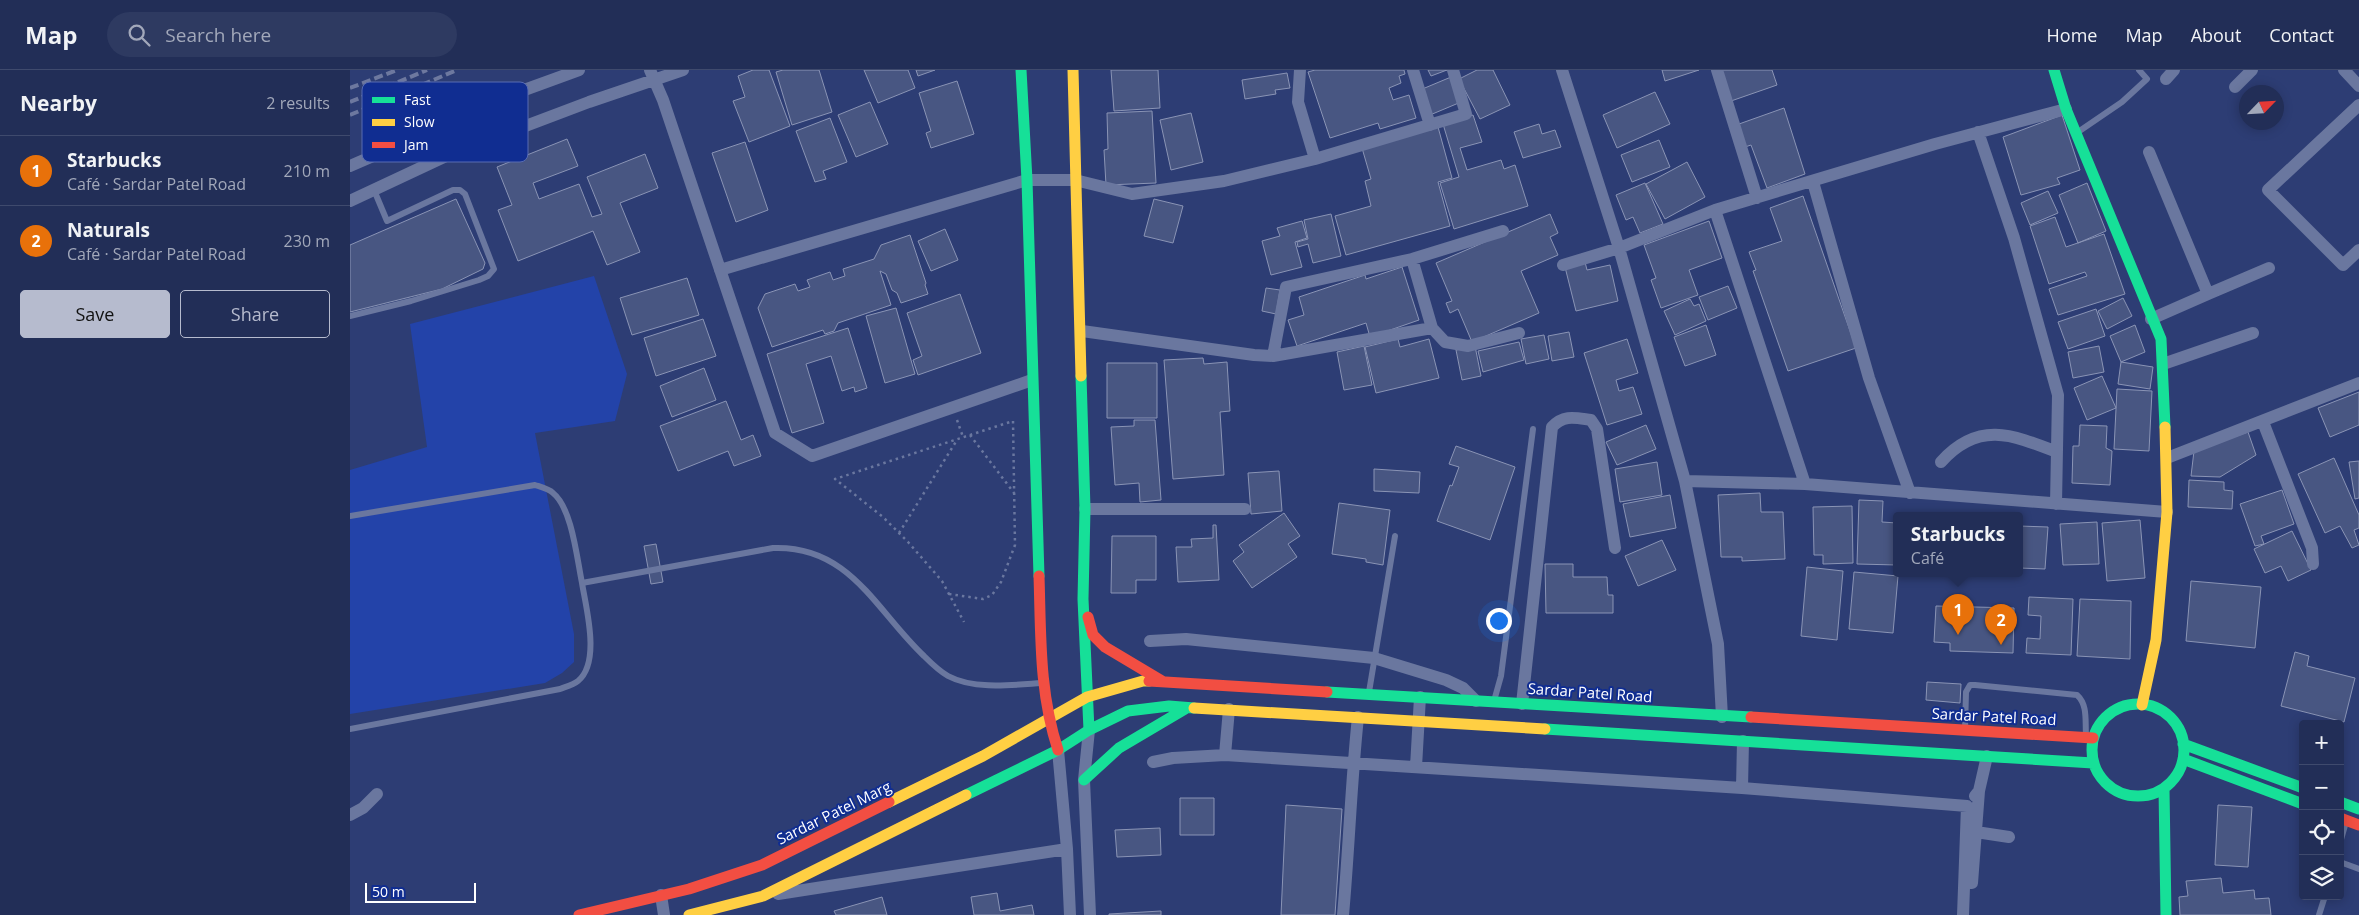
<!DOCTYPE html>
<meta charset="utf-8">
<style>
:root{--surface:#222e57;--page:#2e3a61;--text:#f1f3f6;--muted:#a2a8ba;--line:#3f4a6d;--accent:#b6bbce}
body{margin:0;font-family:"Open Sans",sans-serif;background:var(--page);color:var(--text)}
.controls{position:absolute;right:15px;bottom:15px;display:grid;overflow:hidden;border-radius:5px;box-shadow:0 2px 12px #0003}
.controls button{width:45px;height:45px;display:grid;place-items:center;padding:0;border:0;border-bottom:1px solid var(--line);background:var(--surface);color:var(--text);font:25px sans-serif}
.compass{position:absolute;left:1889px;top:15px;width:45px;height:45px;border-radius:50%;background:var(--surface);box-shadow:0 2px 12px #0003;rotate:65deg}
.scale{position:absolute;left:15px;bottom:12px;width:111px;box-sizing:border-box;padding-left:5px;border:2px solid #fff;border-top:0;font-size:14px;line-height:18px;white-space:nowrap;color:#fff;-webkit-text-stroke:4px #102d91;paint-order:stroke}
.you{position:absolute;left:1148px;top:550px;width:18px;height:18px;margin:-12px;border:4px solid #fff;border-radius:50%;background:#1a73e8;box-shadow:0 0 0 8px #1a73e833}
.badge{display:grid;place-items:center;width:32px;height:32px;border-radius:50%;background:var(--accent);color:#fff;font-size:16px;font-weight:700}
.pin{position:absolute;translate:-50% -41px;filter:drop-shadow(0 1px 2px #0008)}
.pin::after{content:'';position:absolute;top:26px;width:18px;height:15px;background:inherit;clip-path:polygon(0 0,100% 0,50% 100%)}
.popup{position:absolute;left:1543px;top:442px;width:130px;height:65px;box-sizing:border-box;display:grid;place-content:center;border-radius:5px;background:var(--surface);filter:drop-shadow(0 1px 4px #0005);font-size:16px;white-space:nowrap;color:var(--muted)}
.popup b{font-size:19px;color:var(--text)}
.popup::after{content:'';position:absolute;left:50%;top:100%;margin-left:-10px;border:10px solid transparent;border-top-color:var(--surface)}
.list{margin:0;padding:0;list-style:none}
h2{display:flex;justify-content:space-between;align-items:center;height:65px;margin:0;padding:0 20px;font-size:21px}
h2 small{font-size:16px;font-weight:400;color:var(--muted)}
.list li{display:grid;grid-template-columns:32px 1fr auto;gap:15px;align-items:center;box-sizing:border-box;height:70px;padding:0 20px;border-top:1px solid var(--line)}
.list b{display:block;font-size:19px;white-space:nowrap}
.list p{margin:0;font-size:16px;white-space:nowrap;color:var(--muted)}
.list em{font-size:16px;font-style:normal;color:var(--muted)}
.actions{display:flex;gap:10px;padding:15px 20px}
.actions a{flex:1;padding:11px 0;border:1px solid var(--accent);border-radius:5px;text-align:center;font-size:18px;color:var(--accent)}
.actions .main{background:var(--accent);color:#111}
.icon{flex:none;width:28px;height:28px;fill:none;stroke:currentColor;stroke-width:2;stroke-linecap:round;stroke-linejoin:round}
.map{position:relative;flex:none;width:2009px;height:845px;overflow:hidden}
header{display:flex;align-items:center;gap:30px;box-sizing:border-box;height:70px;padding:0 25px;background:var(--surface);border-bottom:1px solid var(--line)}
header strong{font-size:24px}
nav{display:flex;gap:28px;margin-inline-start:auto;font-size:18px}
.search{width:350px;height:45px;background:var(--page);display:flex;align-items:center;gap:12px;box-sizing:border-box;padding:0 18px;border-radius:28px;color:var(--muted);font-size:19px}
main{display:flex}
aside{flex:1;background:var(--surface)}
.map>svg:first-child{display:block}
</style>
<header>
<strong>Map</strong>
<div class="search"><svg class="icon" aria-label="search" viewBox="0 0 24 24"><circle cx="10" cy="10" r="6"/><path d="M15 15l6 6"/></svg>Search here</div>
<nav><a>Home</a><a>Map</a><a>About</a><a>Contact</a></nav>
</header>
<main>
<aside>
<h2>Nearby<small>2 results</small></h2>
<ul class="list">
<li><span class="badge" style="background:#e8710a">1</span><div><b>Starbucks</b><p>Café · Sardar Patel Road</p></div><em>210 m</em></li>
<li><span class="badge" style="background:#e8710a">2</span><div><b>Naturals</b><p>Café · Sardar Patel Road</p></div><em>230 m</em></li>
</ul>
<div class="actions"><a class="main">Save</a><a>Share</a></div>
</aside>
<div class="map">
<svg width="2009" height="845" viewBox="0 0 2009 845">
<rect width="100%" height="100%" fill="#2d3d74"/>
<path fill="#2343a9" d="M244 206 277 304 265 351 185 363 224 564V592L212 603 195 613 0 644V400L77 377 60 254Z"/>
<path fill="#485682" stroke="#8a94b5" d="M403 0H419L440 56 399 72 383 31 395 27 388 6Z
M433 0H469L482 42 442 55 426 2Z
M514 0H558L565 18 528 33Z
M566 0H585L568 6Z
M761 0H808L810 38 764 41Z
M965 0H1054L1055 4 1049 6 1051 13 1039 18 1043 30 1059 25 1066 48 1030 59 1028 53 980 68 958 2Z
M1078 0H1097L1081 6Z
M1127 0H1143L1160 35 1130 49 1109 9Z
M1312 0H1349L1315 11Z
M1371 0H1422L1427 15 1381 31Z
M937 3 940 18 925 20 926 24 895 29 892 10Z
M1101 7 1111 32 1080 45 1070 20Z
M607 11 624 64 581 78 576 63 581 61 569 23Z
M1305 22 1320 54 1267 78 1253 45Z
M520 32 538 74 506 87 488 45Z
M1434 38 1455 104 1417 118 1401 75 1392 78 1389 54Z
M802 41 806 113 756 115 754 80 758 79 757 43Z
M841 43 853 92 821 100 810 50Z
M1123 45 1132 72 1110 78 1117 100 1151 90 1154 99 1165 95 1178 136 1104 159 1090 113 1109 107 1093 54Z
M1712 45 1730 100 1707 108 1710 114 1671 125 1653 67Z
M480 48 497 92 473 101 476 109 465 112 446 61Z
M1189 54 1192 64 1205 60 1211 77 1173 88 1164 62Z
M1088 57 1102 108 1088 112 1100 156 996 185 985 146 1021 136 1015 111 1021 109 1012 78Z
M217 69 228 96 183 113 189 129 229 114 242 147 252 144 237 107 295 84 308 118 270 133 290 182 257 195 243 161 168 191 148 140 162 135 147 97Z
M1309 70 1320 97 1282 112 1271 85Z
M395 72 418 140 386 152 362 83Z
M1337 92 1355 127 1315 149 1296 114Z
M1295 113 1313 154 1290 163 1283 147 1276 150 1266 125Z
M1737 113 1756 161 1728 173 1709 125Z
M1698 121 1708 143 1680 155 1671 133Z
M1453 126 1506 278 1438 301 1403 201 1406 200 1399 182 1432 171 1420 138Z
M106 129 135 193 133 199 92 219 0 242V175Z
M804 129 833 136 823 173 794 166Z
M981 144 991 186 963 193 958 174 948 177 947 172 958 169 954 150Z
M1200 144 1208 163 1200 167 1208 185 1171 201 1189 243 1122 272 1108 239 1100 243 1096 233 1102 231 1086 193Z
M1705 147 1716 177 1754 164 1775 224 1708 245 1699 219 1737 206 1735 202 1699 214 1680 156Z
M952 151 957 168 945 172 952 197 921 205 912 171 930 166 927 158Z
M1359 151 1372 188 1339 200 1348 225 1311 238 1301 210 1306 208 1294 175Z
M595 159 608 190 581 201 568 171Z
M560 165 576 213 575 215 578 224 551 233 547 223 542 220 536 204 530 201 541 235 488 253 484 261 475 264 473 260 422 277 408 238 415 224 445 214 448 221 460 217 457 210 480 202 483 210 495 206 493 199 524 189 531 175Z
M1235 192 1237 200 1260 195 1268 231 1226 241 1215 197Z
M1052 197 1069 250 1020 267 1016 253 947 276 938 250 954 245 949 227 1015 205 1016 209Z
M337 208 349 245 282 265 270 228Z
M1378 216 1387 238 1358 250 1349 227Z
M916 218 930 220 926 244 912 241Z
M610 224 631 283 568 305 563 290 572 286 557 243Z
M1773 228 1782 246 1757 259 1748 241Z
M1340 229 1344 236 1349 234 1356 251 1325 265 1314 241Z
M546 238 565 304 535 313 516 246Z
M1746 239 1755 266 1718 279 1708 252Z
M353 249 366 286 306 306 294 268Z
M1356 255 1366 285 1335 296 1324 267Z
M1785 255 1795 282 1771 292 1760 266Z
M498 258 517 318 505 322 504 317 492 321 481 286 456 294 474 353 442 363 417 284Z
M1219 262 1224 287 1202 291 1198 266Z
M1194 265 1199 289 1176 294 1171 269Z
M1048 269 1050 277 1079 269 1089 308 1026 323 1015 277Z
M1277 269 1288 303 1266 310 1269 321 1283 317 1292 344 1257 355 1234 283Z
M1169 272 1174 290 1133 302 1128 281Z
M1014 276 1022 315 994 320 987 282Z
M1125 276 1131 306 1112 310 1106 280Z
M1749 276 1754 302 1723 308 1718 282Z
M853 288 854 294 877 292 880 341 870 342 874 405 823 409 814 290Z
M1771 292 1803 297 1800 319 1768 314Z
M757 293H807V348H757Z
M354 298 366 330 322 347 310 316Z
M1752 306 1766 338 1737 350 1724 318Z
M1767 319 1802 321 1799 381 1764 379Z
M2009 322V355L1980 367 1968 338Z
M376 331 391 370 403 365 411 386 384 396 378 381 328 401 310 356Z
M784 350H805L811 430 790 432 789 413 765 415 761 357 784 356Z
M1296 355 1306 379 1267 395 1256 372Z
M1730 355 1757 356 1756 378 1762 381 1760 415 1722 413 1723 376H1729Z
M1898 362 1906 385 1870 407 1841 406 1844 381Z
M1106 376 1165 397 1140 470 1087 451 1100 415 1102 416 1109 397 1099 394Z
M1984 388 2009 445V458L2004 460 2009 475 2002 478 1990 456 1975 463 1948 404Z
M2009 391V428L2005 429 1999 392Z
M1307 392 1312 425 1270 432 1265 399Z
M1024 399 1070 402 1069 423 1024 421Z
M929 401 932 441 901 444 898 403Z
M1839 410 1874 412V420L1883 421 1882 439 1838 437Z
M1932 420 1944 454 1911 466 1914 474 1905 476 1890 434Z
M1410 423 1411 442H1433L1435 489 1392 491V487H1371L1368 425Z
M1320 425 1326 458 1280 467 1273 434Z
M1509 430 1533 431 1532 452 1547 453V495L1507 494Z
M989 433 1040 440 1033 495 1016 492V489L982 484Z
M1502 436 1503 493 1473 494V485H1464L1463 437Z
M934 443 950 466 938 474 947 487 902 518 883 491 894 482 889 475Z
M1790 450 1795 508 1757 511 1752 453Z
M1747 452 1749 494 1713 495 1710 454Z
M863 455H866L869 510 828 512 826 477H842L841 469 863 468Z
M1669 456 1698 457 1695 499 1669 498Z
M1942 461 1961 500 1938 511 1931 496 1915 503 1904 479Z
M762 466H806V510H786V523H761Z
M1312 470 1326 500 1288 516 1275 486Z
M306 474 313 512 301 514 294 476Z
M1195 494H1223V507H1257L1258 525H1263V543H1196Z
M1457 497 1493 501 1487 570 1451 566Z
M1504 502 1548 506 1543 563 1499 559Z
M1841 511 1911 517 1905 578 1836 571Z
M1679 527 1723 529 1721 585 1676 583 1677 568 1690 569 1691 546 1678 545Z
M1730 529 1781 531 1780 589 1727 586Z
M1586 536 1664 538 1663 583 1600 581V573L1584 572Z
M1945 582 1959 586 1957 596 2005 608 1994 652 1931 636Z
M1577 612 1611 614 1610 633 1576 630Z
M830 728H864V765H830Z
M936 735 992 739 985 845H931Z
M1868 735 1902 737 1898 797 1865 795Z
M810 758 811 785 767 787 765 760Z
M1871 808 1873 823 1904 820 1905 829 1919 828 1921 845H1830L1829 827 1838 826 1836 811Z
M647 823 650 841 682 835 684 845H624L621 827Z
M532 827 537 845H486L484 841Z
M811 841V845H759V844Z"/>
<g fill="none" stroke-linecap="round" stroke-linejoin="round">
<path stroke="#6a779f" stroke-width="2.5" stroke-dasharray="2.5 4" stroke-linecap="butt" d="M607 350 613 367
M620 365 664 423
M549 463 607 370
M599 524 633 529 642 525 651 512 665 475 663 351 485 409 533 447 558 472 592 511 614 552"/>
<path stroke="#6a779f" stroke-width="6" d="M1728 62 1772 32 1797 9 1789 0
M0 246 61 231 129 210 138 206 144 199 115 124 110 120H103L37 151 24 120
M0 446 185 415C191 417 199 419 203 423 222 438 227 489 232 513
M1019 622 1045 466
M1144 631 1151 606 1183 359
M0 659 210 619C215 617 223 615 228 611 251 592 236 538 232 513L423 478C500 475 526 541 574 586 581 593 589 601 598 606 624 620 663 615 691 613
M1615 659 1616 622 1620 615H1625L1727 625C1738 635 1735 651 1736 665
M1990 773 1996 752
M1990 792 2009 799
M1969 845 1975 826"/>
<path stroke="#6a779f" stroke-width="12" d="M300 0 313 30 425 363 462 386 682 310
M950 0 948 32 965 89
M1063 0 1080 55
M1212 0 1269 178 1335 411 1368 574 1372 647
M1367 0 1407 128
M1994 0 2009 16
M1816 9 1824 0
M1885 17 1902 0
M2009 35 1918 120 1993 195 2009 180
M1628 62 1664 168 1708 325 1706 434
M1799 82 1858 224 1801 249
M0 96 177 19 229 0
M1463 112 1519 308 1560 423
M0 131 96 86 239 32 333 0
M1365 140 1455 414
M1213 195 1269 178 1365 140 1585 74 1716 39
M370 200 677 110H725L782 124 874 111 965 89 1116 44 1103 0
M1858 224 1919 198
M1082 258 1095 272 1118 276 1169 263
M732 261 904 285 923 286 1082 258 1062 189
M923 286 936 217 1062 189 1153 161
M1813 294 1903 263
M1913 352 1962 478 1963 494
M1817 388 2009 313
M1591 392C1628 351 1661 364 1707 382
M1335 411 1455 414 1817 442
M735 439H895
M800 571 836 569 1024 588 1096 610 1113 618 1126 631
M1172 634 1202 357C1214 344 1226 348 1241 350L1247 359 1265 478
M739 660 734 710 740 845
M708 680 717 779 720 845
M875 685 879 639
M803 692 823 688 875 685 1392 718 1617 736 1613 845
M1066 697 1070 627
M1392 718 1393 671
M1625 726 1629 721 1637 686
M0 745 13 738 27 724
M1626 762 1659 767
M1622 813 1629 721
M428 824 717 779
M311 825 314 845
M993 845C999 779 1001 713 1008 647"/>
<path stroke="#16e098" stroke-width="11" d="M671 0 677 110 689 506
M1704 0 1716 39 1811 269 1815 357
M731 306 735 439 733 529 739 660
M977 622 1401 647
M1742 680a46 46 0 1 1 92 0a46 46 0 1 1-92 0Z
M1195 659 1743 693
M1833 674 1953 718
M1833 689 1953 734
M734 710 769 678 835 639
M1814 719 1816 845
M616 725 708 680 739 660 778 641 819 636 844 638
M1990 732 2009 739"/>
<path stroke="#ffcf43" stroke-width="11" d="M723 0 731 306
M1792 635 1806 570 1817 442 1815 357
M844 638 1195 659
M539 732 633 686 737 627 793 611H799
M339 845 413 826 616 725"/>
<path stroke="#f24e42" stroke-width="11" d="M689 506C691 566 689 622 708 680
M738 547 743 565 755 577 812 611
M799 611 977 622
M1401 647 1743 668
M1990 748 2009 755
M229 845 339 819 412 795 539 732"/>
<path stroke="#6d789f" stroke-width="4" stroke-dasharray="9 4" stroke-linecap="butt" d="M0 18 47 0
M0 32 77 0
M0 45 107 0"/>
</g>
<g text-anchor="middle" stroke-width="4" stroke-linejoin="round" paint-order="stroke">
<g font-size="15" fill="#fff" stroke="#102d91">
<text transform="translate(1240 623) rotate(4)" y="5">Sardar Patel Road</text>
<text transform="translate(1644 647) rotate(3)" y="5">Sardar Patel Road</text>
<text transform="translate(484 743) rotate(-26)" y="5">Sardar Patel Marg</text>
</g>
</g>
<rect x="12" y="12" width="166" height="80" rx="8" fill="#102d91" stroke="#586cb2" stroke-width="1"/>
<rect x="22" y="27" width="23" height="6" fill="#16e098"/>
<rect x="22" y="49" width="23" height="7" fill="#ffcf43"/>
<rect x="22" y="72" width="23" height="6" fill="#f24e42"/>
<g font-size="14" fill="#fff">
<text x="54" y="35">Fast</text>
<text x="54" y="57">Slow</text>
<text x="54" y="80">Jam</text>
</g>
</svg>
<div class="controls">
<button>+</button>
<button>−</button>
<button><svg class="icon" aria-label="locate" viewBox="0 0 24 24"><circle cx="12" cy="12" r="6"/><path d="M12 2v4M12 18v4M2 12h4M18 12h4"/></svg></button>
<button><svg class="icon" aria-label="layers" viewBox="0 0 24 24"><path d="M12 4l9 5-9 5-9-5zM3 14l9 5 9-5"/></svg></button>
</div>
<svg class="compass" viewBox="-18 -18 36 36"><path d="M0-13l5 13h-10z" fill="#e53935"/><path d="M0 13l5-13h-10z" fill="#a2a8ba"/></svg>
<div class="scale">50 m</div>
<div class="you"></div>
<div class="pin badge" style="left:1608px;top:565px;background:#e8710a">1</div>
<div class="popup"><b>Starbucks</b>Café</div>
<div class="pin badge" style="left:1651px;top:575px;background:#e8710a">2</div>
</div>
</main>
